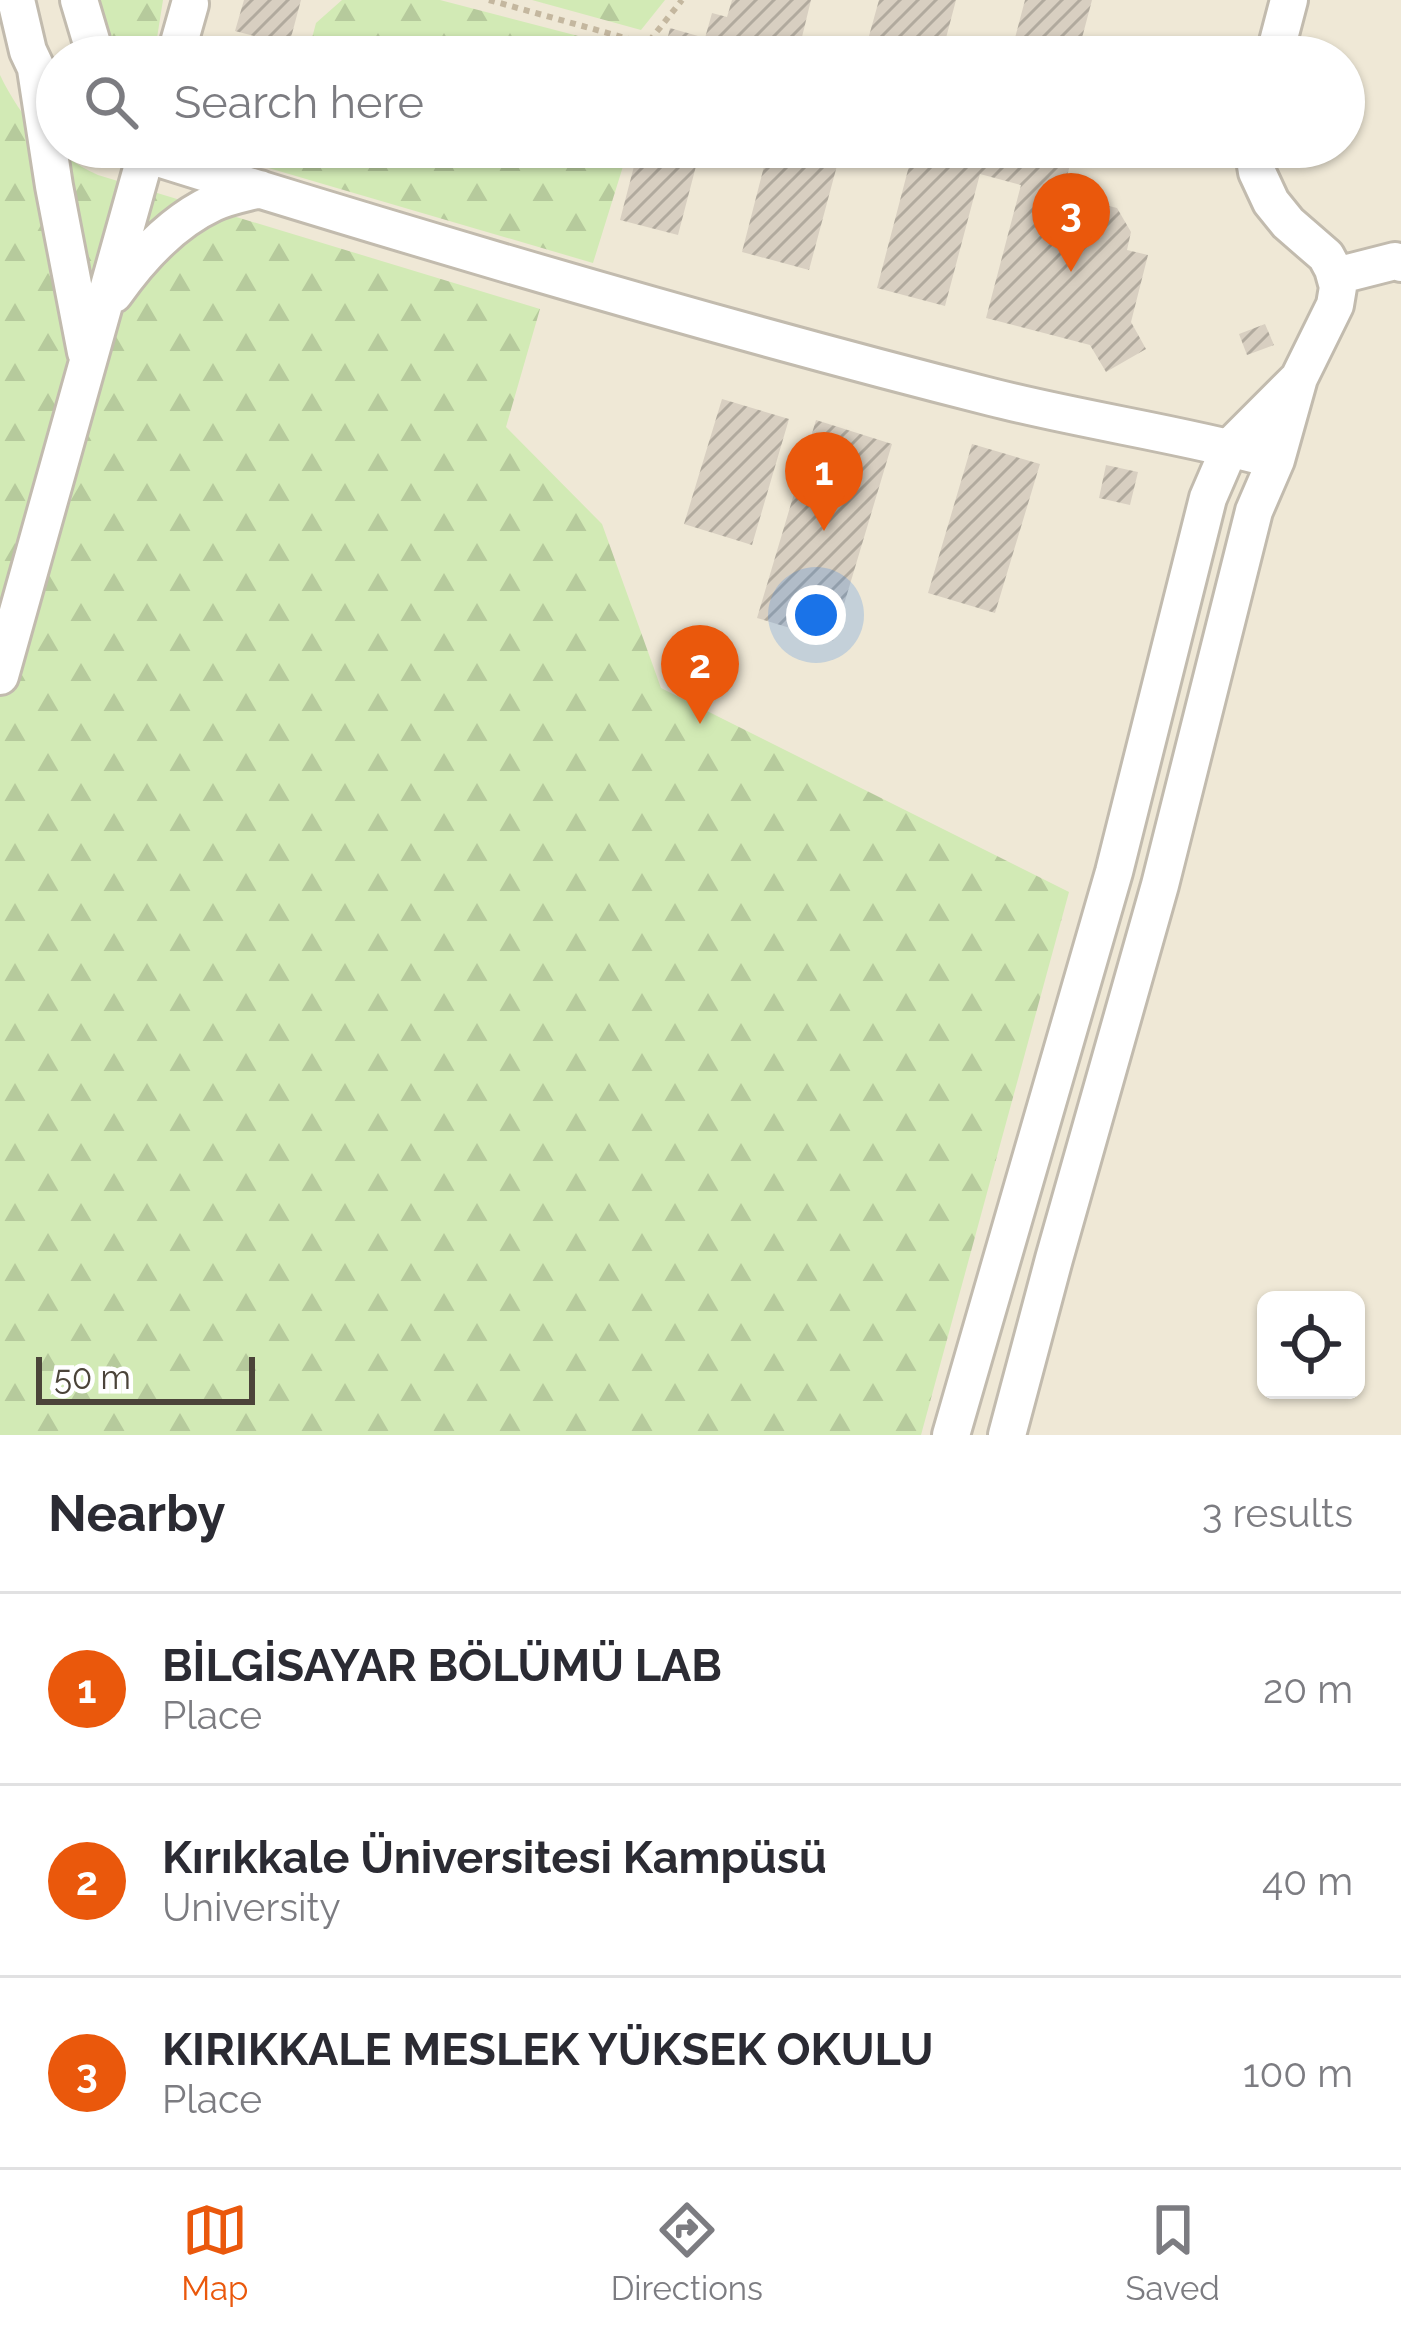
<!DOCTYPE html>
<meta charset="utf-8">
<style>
:root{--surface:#fff;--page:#f2f2f3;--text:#2b2b33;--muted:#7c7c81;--line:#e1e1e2;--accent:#ea580c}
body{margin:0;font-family:Raleway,sans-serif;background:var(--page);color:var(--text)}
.controls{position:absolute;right:36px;bottom:36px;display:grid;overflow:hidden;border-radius:18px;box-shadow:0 3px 9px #0004}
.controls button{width:108px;height:108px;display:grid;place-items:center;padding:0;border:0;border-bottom:3px solid var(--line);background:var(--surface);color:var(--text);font:60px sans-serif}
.scale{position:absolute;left:36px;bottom:30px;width:219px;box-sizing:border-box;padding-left:12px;border:6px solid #4b4439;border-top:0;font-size:33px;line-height:42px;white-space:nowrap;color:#4b4439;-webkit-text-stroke:9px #fff;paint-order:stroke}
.you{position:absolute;left:816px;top:615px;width:42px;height:42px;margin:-30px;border:9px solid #fff;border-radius:50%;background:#1a73e8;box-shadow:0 0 0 18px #1a73e833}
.badge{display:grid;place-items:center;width:78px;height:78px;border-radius:50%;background:var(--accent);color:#fff;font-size:39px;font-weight:700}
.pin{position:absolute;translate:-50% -99px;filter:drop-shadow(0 3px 6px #0008)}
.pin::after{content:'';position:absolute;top:63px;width:42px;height:36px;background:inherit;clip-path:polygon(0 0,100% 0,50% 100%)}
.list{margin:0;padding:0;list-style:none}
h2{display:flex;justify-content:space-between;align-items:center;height:156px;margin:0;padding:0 48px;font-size:51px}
h2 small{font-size:39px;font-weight:400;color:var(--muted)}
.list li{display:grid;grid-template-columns:78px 1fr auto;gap:36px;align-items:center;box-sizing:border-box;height:192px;padding:0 48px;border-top:3px solid var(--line)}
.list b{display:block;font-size:45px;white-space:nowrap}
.list p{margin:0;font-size:39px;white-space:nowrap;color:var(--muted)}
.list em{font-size:39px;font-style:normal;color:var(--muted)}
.icon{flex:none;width:66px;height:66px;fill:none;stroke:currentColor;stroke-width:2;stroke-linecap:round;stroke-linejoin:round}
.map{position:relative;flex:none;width:1401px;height:1435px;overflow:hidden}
.search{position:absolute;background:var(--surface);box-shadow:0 3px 9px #0004;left:36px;right:36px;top:36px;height:132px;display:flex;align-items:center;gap:30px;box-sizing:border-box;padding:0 42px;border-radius:66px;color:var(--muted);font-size:45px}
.sheet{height:732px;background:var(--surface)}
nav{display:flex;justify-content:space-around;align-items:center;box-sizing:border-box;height:168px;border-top:3px solid var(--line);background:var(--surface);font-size:33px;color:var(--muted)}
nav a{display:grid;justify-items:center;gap:6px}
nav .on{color:var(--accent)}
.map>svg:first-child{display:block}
</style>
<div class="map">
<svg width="1401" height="1435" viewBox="0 0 1401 1435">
<defs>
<pattern id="forest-firs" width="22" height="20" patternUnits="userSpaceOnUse" patternTransform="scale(3)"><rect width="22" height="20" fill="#d2eab5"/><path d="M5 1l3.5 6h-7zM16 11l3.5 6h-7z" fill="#b6ca9c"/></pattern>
<pattern id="building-hatch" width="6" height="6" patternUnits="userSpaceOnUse" patternTransform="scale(3)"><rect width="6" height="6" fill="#d8cfc1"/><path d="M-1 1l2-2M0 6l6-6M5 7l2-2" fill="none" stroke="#b1aa9e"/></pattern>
</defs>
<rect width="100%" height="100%" fill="#f6f3ec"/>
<path fill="#efe8d6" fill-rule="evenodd" d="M0 0H1401V1435H0ZM57 57H1344V147H57ZM1266 1300H1356V1390H1266Z"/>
<path fill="url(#forest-firs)" d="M99 0H163L154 57H114Z
M342 0H440L636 51 640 57H307L316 23Z
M532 0H665L641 30Z
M0 75C21 119 53 155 98 175L540 309 506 427 602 524 661 688 1069 892 921 1435H0Z
M197 147H629L593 263Z"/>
<path fill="url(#building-hatch)" d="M244 0H301L289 45 235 31Z
M732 0H811L802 37 864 54 879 0H956L941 57H663L670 28 705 38 712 13 727 17Z
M1025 0H1092L1077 57H1010Z
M639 147H701L678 235 620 220Z
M769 147H842L809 270 742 252Z
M914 147H1075L1062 194 1117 208 1131 232 1127 250 1148 255 1131 322 1146 349 1106 372 1090 345 986 318 1021 185 980 174 945 306 877 288Z
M1265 324 1274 345 1247 355 1239 334Z
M722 399 789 419 752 545 684 524Z
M816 420 892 444 833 641 757 618Z
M972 444 1040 464 995 613 928 593Z
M1106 465 1138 472 1130 505 1099 498Z"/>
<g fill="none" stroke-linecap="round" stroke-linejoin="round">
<defs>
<path id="minor" d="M16 0 28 51 45 87
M79 0 96 57
M175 57 190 4
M1274 57 1289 0
M36 69 54 186 86 352
M123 147C410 237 699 323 991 397 1085 421 1182 434 1276 460
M1336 276 1395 261 1401 263
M114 294C140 257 172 222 213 203 227 196 245 193 260 189
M0 676 148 147
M951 1435 1114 872 1208 498 1230 447 1296 381
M1007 1435 1054 1259 1160 885 1254 511 1276 460 1299 378 1335 305 1338 287 1333 269 1326 256 1288 223 1271 202 1257 172 1253 147"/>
</defs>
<use href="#minor" stroke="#c2bbae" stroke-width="42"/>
<path stroke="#c4b79f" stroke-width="6" stroke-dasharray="6 6" stroke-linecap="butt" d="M489 0 647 44 682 0"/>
<use href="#minor" stroke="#fff" stroke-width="36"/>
</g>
</svg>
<div class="controls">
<button><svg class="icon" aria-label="locate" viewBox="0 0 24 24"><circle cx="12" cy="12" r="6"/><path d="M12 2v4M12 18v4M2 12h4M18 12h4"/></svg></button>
</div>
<div class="scale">50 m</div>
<div class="you"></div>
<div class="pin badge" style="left:824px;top:531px">1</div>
<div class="pin badge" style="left:700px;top:724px">2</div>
<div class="pin badge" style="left:1071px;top:272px">3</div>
<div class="search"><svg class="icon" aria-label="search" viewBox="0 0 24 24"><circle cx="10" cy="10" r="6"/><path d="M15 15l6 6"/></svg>Search here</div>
</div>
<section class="sheet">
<h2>Nearby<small>3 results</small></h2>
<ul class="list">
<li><span class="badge">1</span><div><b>BİLGİSAYAR BÖLÜMÜ LAB</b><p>Place</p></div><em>20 m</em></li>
<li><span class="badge">2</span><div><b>Kırıkkale Üniversitesi Kampüsü</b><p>University</p></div><em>40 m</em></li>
<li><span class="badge">3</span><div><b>KIRIKKALE MESLEK YÜKSEK OKULU</b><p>Place</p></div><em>100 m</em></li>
</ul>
</section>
<nav>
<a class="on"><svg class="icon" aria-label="map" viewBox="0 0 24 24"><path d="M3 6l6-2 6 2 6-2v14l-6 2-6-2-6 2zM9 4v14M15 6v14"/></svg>Map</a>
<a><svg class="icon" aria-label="directions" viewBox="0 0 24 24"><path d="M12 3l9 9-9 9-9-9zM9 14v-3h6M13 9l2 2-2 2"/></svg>Directions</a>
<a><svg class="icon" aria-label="saved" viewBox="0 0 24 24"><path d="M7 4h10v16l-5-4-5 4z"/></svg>Saved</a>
</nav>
